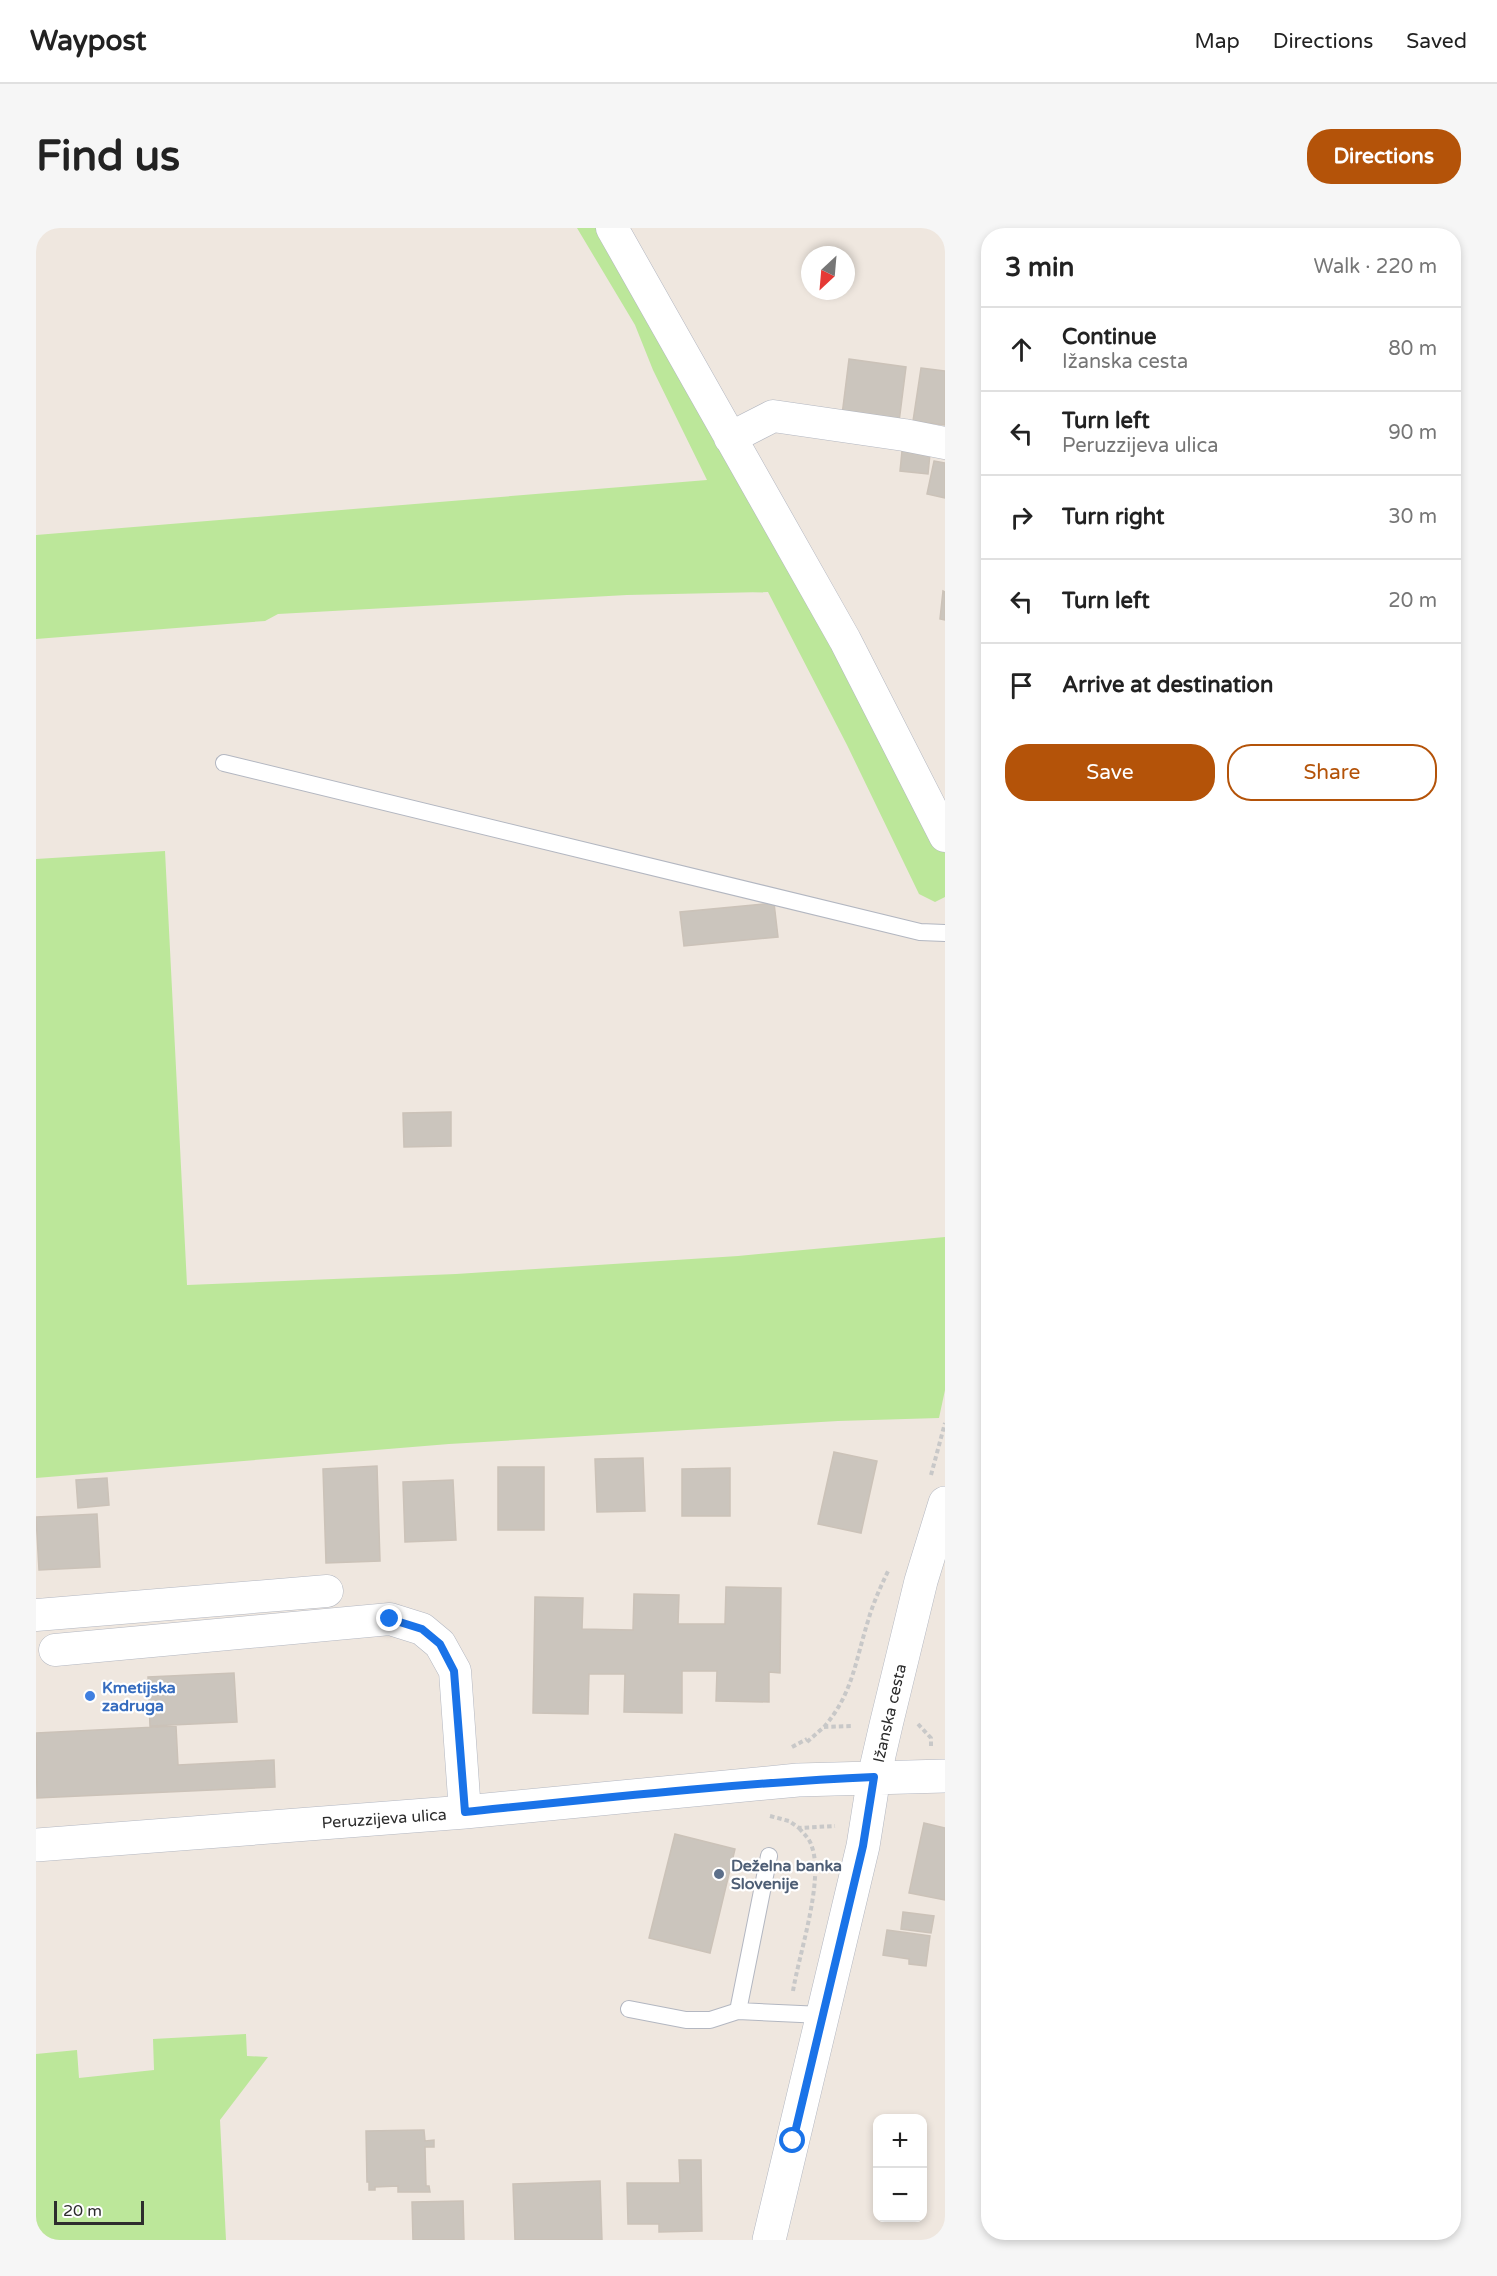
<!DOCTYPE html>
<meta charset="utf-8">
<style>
:root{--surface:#fff;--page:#f6f6f6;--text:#222;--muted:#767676;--line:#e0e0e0;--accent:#b45309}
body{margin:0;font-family:"Varela Round",sans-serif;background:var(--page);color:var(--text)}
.controls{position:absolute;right:18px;bottom:18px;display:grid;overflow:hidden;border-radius:12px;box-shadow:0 3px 9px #0003}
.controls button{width:54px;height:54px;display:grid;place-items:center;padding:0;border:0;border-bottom:2px solid var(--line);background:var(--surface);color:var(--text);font:30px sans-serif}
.compass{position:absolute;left:765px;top:18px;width:54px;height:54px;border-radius:50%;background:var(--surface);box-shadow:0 3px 9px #0003;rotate:206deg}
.scale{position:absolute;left:18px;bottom:15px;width:90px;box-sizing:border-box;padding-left:6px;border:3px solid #2d2d2d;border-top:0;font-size:16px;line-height:21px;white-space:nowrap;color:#2d2d2d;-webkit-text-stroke:4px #fff;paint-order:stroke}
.stop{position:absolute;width:18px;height:18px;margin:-14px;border:4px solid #1a73e8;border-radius:50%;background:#fff}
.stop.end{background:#1a73e8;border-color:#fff;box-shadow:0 2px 6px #0008}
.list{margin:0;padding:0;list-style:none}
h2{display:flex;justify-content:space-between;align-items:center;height:78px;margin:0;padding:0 24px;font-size:26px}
h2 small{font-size:20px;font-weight:400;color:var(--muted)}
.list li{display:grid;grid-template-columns:39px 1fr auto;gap:18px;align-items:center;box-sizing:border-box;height:84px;padding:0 24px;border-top:2px solid var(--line)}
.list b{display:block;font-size:22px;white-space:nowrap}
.list p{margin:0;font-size:20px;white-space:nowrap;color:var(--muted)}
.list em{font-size:20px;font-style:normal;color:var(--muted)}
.actions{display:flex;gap:12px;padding:18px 24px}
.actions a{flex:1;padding:14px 0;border:2px solid var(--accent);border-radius:24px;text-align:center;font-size:21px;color:var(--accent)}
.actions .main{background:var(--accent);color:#fff}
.icon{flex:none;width:33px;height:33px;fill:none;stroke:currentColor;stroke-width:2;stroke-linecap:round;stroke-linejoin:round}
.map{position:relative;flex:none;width:909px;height:2012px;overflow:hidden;border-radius:24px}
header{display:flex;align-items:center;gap:36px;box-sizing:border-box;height:84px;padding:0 30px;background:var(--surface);border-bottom:2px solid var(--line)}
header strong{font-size:28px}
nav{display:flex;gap:33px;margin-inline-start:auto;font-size:21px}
.intro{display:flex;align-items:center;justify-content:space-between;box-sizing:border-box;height:144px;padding:0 36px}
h1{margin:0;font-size:42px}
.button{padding:15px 27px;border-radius:24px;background:var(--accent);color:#fff;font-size:21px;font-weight:700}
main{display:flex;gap:36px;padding:0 36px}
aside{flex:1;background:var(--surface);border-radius:24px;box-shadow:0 3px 9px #0003}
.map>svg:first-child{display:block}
</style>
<header>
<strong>Waypost</strong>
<nav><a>Map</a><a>Directions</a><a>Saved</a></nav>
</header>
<div class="intro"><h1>Find us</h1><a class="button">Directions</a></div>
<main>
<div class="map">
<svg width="909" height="2012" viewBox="0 0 909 2012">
<rect width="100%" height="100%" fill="#efe7df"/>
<path fill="#bce79a" d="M541 0H562L864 538 909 625V669L899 674 883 666 811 517 732 364 591 367 242 386 229 393 0 411V307L671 252 617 142 599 97Z
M129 623 151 1057 420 1046 702 1028 909 1009V1162L903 1190 802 1193 413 1216 0 1250V631Z
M210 1806 211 1828 232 1829 184 1892 190 2012H0V1826L41 1822 43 1850 118 1842 117 1811Z"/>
<path fill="#cbc5bd" stroke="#cbc2b8" stroke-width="1.5" d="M813 131 870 139 863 194 806 187Z
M885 140 909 143V197L877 193Z
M867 213 895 216 892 246 864 243Z
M898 233 909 235V270L891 266Z
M907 363 909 364V392L904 391Z
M738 675 742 709 648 718 644 684Z
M415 884V918L368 919 367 885Z
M798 1224 841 1233 825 1305 782 1296Z
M607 1230 609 1283 561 1284 559 1231Z
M341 1238 344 1333 290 1335 287 1241Z
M462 1239H508V1302H462Z
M694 1240V1288H646V1241Z
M71 1250 73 1277 42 1280 40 1252Z
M417 1252 420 1312 369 1314 367 1254Z
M61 1286 64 1339 3 1342 0 1289Z
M690 1359 745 1360 744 1445 733 1444V1474L680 1473 681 1443H646V1485L588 1484 589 1446H553L552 1486 497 1485 499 1369 547 1370 546 1401 597 1402 598 1366 643 1367 642 1396H689Z
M198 1445 201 1494 114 1498 112 1449Z
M140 1498 142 1537 238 1532 239 1559 1 1570 0 1505Z
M888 1595 909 1600V1672L873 1665Z
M639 1606 699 1621 674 1725 613 1710Z
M867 1684 898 1688 895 1705 865 1701Z
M851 1702 894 1708 890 1738 873 1736V1731L847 1727Z
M388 1902 389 1913 398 1912V1919H389L390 1958H393L394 1964H362V1958L339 1959V1962H333V1954H331L330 1903Z
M643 1932H665L666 2003 623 2004V1996H592L591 1955H644Z
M564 1953 566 2012H479L477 1956Z
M427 1973 428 2012H377L376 1974Z"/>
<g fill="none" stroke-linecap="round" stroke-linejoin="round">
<defs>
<path id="lane" d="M188 535 884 704 909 705
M733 1628 702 1783 786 1787
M593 1781 650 1792H674L702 1783"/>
<path id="street" d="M576 0 809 412 909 608
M694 210 737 188 868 207 909 215
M0 1387 291 1363
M19 1422 354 1391 386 1401 404 1416 419 1443 429 1584"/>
<path id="secondary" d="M0 1617 429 1584 762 1552 909 1548
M733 2012 827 1618 838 1549 850 1497 885 1353 909 1275"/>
</defs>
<use href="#lane" stroke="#b3b7c1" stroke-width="18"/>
<use href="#street" stroke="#b3b7c1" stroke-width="33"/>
<use href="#secondary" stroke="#b3b7c1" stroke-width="34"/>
<path stroke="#c8c8c8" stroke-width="4" stroke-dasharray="4.5 3" stroke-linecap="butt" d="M895 1247 909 1195
M882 1496 895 1510V1518
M788 1499C817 1465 819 1434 832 1393 837 1375 845 1358 853 1341
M771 1514 788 1499 817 1498
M756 1519 771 1511
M734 1588 753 1593 763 1600 799 1598
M757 1763C763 1726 788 1653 776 1619 774 1611 768 1606 763 1600"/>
<use href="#lane" stroke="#fff" stroke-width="16"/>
<use href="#street" stroke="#fff" stroke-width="32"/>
<use href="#secondary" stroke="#fff" stroke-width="33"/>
</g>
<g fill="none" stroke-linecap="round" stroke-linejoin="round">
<path stroke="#1a73e8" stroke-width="8" d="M354 1391 386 1401 404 1416 418 1443 429 1584C565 1570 701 1555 838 1549L827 1618 757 1913"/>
</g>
<circle fill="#3f7fe0" stroke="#fff" stroke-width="2" cx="54" cy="1468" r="6"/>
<circle fill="#5c6f8a" stroke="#fff" stroke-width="2" cx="683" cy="1646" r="6"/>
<g text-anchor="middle" stroke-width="4.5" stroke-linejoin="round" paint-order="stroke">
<g font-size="16" font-weight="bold" fill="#366cbe" stroke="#fff" text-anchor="start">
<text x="66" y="1465">Kmetijska<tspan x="66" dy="18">zadruga</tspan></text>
</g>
<g font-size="16" fill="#2d2d2d" stroke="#fff">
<text transform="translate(853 1485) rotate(-77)" y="6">Ižanska cesta</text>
<text transform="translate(348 1590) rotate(-4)" y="6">Peruzzijeva ulica</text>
</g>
<g font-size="16" font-weight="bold" fill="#4e5e75" stroke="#fff" text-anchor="start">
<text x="695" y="1643">Deželna banka<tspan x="695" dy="18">Slovenije</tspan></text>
</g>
</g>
</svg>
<div class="controls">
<button>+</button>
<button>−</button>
</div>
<svg class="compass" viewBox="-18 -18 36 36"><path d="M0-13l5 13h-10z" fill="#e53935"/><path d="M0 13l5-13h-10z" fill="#767676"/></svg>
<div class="scale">20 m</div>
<div class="stop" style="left:757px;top:1913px"></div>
<div class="stop end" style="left:354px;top:1391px"></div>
</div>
<aside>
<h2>3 min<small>Walk · 220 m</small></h2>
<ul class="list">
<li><svg class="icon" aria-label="ahead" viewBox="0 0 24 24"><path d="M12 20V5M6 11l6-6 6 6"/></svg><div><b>Continue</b><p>Ižanska cesta</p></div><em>80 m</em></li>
<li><svg class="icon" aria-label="left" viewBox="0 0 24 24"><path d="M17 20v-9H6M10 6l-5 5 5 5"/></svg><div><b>Turn left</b><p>Peruzzijeva ulica</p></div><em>90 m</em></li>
<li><svg class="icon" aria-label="right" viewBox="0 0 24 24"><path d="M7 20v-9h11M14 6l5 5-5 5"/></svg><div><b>Turn right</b></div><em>30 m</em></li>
<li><svg class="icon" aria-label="left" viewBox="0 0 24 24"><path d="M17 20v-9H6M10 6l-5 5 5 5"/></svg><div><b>Turn left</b></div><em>20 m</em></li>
<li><svg class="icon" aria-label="arrive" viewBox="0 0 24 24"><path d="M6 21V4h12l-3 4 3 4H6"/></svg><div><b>Arrive at destination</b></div></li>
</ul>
<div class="actions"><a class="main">Save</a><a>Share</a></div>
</aside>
</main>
